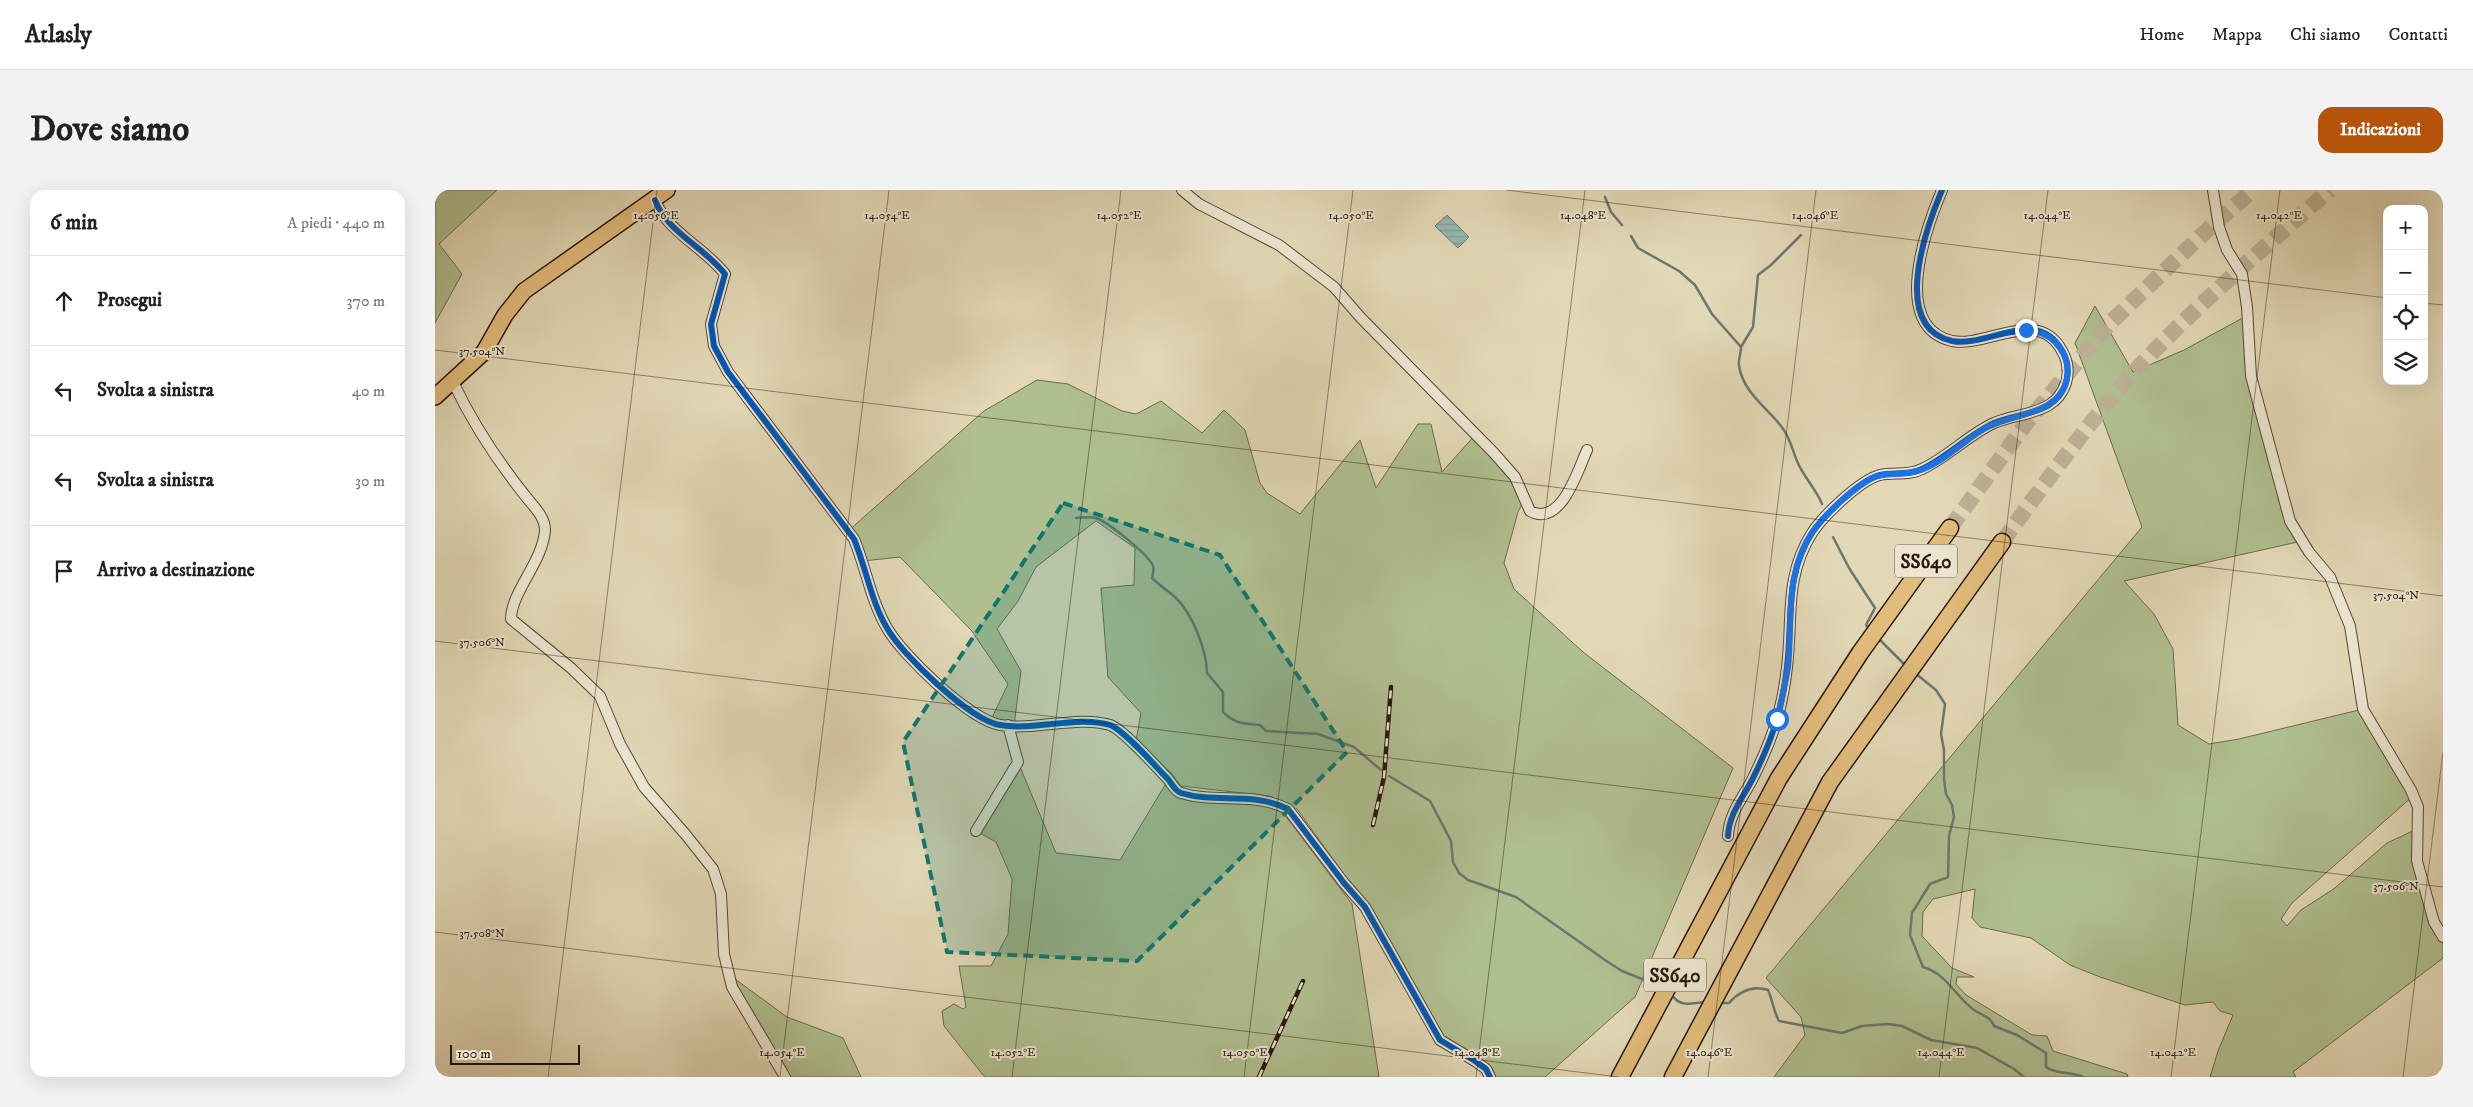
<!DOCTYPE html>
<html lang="it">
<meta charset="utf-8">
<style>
:root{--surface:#fff;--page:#f2f2f2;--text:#222;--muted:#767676;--line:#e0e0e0;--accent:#b45309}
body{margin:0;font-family:"IM FELL DW Pica",serif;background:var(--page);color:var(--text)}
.controls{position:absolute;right:15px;top:15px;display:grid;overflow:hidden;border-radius:10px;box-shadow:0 5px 20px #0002}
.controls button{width:45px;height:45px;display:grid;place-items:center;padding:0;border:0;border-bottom:1px solid var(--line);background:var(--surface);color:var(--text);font:25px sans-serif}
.scale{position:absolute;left:15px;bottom:12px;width:130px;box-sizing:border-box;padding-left:5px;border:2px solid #29160d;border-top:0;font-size:14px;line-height:18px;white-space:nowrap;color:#29160d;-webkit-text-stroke:4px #ece6d0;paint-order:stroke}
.stop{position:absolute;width:15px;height:15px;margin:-11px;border:4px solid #1a73e8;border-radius:50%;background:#fff}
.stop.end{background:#1a73e8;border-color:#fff;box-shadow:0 1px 5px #0008}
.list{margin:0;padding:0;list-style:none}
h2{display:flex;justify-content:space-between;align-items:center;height:65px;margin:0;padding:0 20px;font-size:21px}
h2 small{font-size:16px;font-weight:400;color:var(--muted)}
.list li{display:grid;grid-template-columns:32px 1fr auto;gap:15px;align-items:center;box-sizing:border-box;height:90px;padding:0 20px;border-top:1px solid var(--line)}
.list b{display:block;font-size:19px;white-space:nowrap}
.list em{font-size:16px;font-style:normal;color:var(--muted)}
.icon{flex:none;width:28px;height:28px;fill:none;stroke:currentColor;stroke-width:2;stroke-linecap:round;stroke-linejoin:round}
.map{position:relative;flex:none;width:2008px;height:887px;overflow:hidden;border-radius:15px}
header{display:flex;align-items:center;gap:30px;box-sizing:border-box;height:70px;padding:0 25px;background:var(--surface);border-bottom:1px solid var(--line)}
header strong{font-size:24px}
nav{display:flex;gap:28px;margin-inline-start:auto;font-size:18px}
.intro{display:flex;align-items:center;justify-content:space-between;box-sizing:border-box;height:120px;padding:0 30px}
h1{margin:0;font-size:35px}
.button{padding:12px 22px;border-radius:15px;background:var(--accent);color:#fff;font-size:18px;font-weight:700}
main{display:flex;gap:30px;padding:0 30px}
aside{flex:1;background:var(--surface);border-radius:15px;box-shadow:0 5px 20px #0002}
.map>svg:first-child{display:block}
</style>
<header>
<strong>Atlasly</strong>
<nav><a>Home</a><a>Mappa</a><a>Chi siamo</a><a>Contatti</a></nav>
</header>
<div class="intro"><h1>Dove siamo</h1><a class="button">Indicazioni</a></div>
<main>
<aside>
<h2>6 min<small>A piedi · 440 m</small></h2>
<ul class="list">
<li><svg class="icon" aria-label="ahead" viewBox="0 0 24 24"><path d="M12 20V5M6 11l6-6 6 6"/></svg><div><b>Prosegui</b></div><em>370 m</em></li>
<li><svg class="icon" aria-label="left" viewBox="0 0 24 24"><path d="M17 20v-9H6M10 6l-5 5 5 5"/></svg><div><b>Svolta a sinistra</b></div><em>40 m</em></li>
<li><svg class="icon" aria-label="left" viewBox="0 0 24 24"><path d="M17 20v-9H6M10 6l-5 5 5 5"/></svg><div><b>Svolta a sinistra</b></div><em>30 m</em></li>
<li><svg class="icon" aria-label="arrive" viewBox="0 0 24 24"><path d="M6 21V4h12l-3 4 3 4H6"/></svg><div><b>Arrivo a destinazione</b></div></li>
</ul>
</aside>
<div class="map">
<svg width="2008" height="887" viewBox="0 0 2008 887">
<defs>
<pattern id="water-rules" width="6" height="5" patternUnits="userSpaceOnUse" patternTransform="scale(1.25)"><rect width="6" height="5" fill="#95b9b1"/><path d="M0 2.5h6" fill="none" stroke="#809e97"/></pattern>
</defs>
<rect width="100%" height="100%" fill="#e2d8b6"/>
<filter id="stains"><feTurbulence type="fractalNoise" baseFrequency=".004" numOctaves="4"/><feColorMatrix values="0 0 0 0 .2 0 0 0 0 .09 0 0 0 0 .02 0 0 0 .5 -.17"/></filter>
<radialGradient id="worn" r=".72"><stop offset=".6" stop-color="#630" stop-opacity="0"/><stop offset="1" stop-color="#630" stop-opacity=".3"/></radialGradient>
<path fill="#b0bf90" stroke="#6c6a4e" d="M0 0H62L4 54 27 84 0 133Z
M1660 116 1698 182 1749 160 1813 125 1816 186 1842 285 1867 351 1689 391 1719 424 1738 459 1743 535 1774 554 1804 549 1928 519 1978 606 1857 713 1846 729 1852 736 1866 720 1900 698 1952 653 1982 639V671L2008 747V768L1858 882 1861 887H1775L1783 861 1798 825 1785 821 1778 812 1750 815 1665 787 1635 775 1596 748 1545 737 1537 728 1540 699 1498 709 1488 722 1487 746 1517 778 1539 787H1522L1521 794 1531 805 1597 845 1612 846 1618 861 1692 884 1693 887H1339L1370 845 1366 827 1331 788 1707 337 1640 153Z
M602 190 633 194 687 221 701 224 726 211 767 243 789 220 810 240 825 293 832 303 865 324 925 250 941 298 983 234H996L1007 282 1041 244 1059 263 1089 310 1083 322 1069 373 1079 399 1148 462 1298 578 1200 807 1110 887H1061L1057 878 1007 845 967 773 957 759 938 720 908 683 862 619 834 606 746 596 736 583 701 551 706 523 673 487 666 398 699 395 700 358 661 331 601 377 583 411 562 439 586 481 579 536 555 532 573 494 536 440 465 367 428 371 413 341 549 221Z
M583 572 621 663 685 670 730 595 743 605 836 616 849 624 917 714 944 887H551L548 885 509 836 507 821 519 814 528 819 531 817 524 776H556L573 744 577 689 561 652 541 641Z
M293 784 352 827 408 848 426 887H350Z"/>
<path fill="url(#water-rules)" stroke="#6a786f" d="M1012 25 1034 47 1023 58 1000 36Z"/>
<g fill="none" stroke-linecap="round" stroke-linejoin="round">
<path stroke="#6a786f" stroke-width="2.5" d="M1170 7 1176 22 1187 35
M1196 46 1203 58 1244 81 1260 95 1277 124 1306 157C1306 163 1303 171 1304 176 1308 202 1332 218 1346 236 1355 247 1357 259 1362 271 1368 286 1381 299 1387 314
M1306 157 1318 137 1323 85 1336 75 1366 45
M641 328C647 328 655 326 661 328 673 332 714 365 718 376 719 380 718 384 717 388 725 396 734 401 741 408 757 423 772 461 772 483L788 502V522C802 535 808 533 825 535L831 541 883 544 919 557 946 580
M1398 347 1414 378 1440 418 1431 435 1435 440
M1444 449 1470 475
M1480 483 1501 500 1510 514 1506 544 1509 560V589L1511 604 1517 615 1519 627 1514 646 1513 687 1495 694 1477 723 1475 745 1488 777C1512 784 1520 806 1539 820 1548 826 1555 826 1559 836L1582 845 1611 863V877C1621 885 1636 881 1648 887
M954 586 995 611 1016 651 1018 672 1024 683 1033 690 1081 707 1170 770 1187 781 1227 797
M1237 805C1246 819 1258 812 1272 812
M1285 813H1294C1305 801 1317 795 1333 800 1338 811 1338 820 1344 831L1407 843 1427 836 1453 834 1467 836 1496 850 1542 858 1579 879 1589 887"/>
<path stroke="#bdb194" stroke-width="16" stroke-dasharray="16 8" stroke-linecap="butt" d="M1515 338 1592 232 1675 133 1769 43 1818 0
M1567 352C1613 289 1659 224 1713 167 1770 108 1833 54 1895 0"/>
<defs>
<path id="minor" d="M747 0 764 14 844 55 899 97 926 128 1059 263 1080 287 1095 321C1126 338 1143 280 1152 260
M1778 0 1784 37 1792 60 1807 84 1812 117 1816 186 1855 331 1874 362 1895 387 1915 436 1928 519 1976 600 1983 617 1982 671 1999 732 2008 747
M220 10C232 42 269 57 290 84L276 134 279 156 293 182 419 349C431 378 436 411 452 438 467 465 535 530 565 535 600 541 643 525 675 535 689 540 721 577 733 589 737 594 740 601 746 603 782 614 817 601 853 619L909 693 930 717 1005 850 1040 871 1051 879 1055 887
M18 192C38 234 63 272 92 308 99 317 110 327 110 340 108 372 76 402 76 429L136 478 165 506 185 554 209 597 251 645 278 679 286 704 289 764 297 797 350 887
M541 641 583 572 573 535
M1293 646C1294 624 1307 609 1317 590 1327 570 1336 550 1342 529 1347 512 1350 495 1352 477 1358 429 1349 387 1377 343 1388 326 1425 290 1445 285 1459 282 1474 286 1487 279 1513 267 1533 245 1559 233 1577 225 1598 225 1614 215 1622 210 1628 202 1631 193 1634 182 1633 171 1627 161 1603 116 1552 158 1517 151 1455 137 1491 38 1507 0"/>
<path id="primary" d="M0 207 49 162 70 125 89 101 232 0"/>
<path id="trunk" d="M1185 887 1344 588 1425 463 1515 338
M1238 887 1395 592 1567 352"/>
</defs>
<use href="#minor" stroke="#574637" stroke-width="12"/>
<use href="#primary" stroke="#29160d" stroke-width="18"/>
<use href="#trunk" stroke="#29160d" stroke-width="19"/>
<use href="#minor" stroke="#ece6d0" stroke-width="10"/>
<use href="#primary" stroke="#e1bc7b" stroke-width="15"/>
<use href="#trunk" stroke="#e1bc7b" stroke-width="16"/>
<defs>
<path id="rail" d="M938 635 949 587 956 497
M824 887 868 791"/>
</defs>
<use href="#rail" stroke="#29160d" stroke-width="4.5"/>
<use href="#rail" stroke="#ece6d0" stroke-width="2.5" stroke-dasharray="8" stroke-linecap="butt"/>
<defs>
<path id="cycleway" d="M220 10C232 42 269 57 290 84L276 134 279 156 293 182 419 349C431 378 436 411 452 438 467 465 535 530 565 535 600 541 643 525 675 535 689 540 721 577 733 589 737 594 740 601 746 603 782 614 817 601 853 619L909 693 930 717 1005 850 1040 871 1051 879 1055 887
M1293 646C1294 624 1307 609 1317 590 1327 570 1336 550 1342 529 1347 512 1350 495 1352 477 1358 429 1349 387 1377 343 1388 326 1425 290 1445 285 1459 282 1474 286 1487 279 1513 267 1533 245 1559 233 1577 225 1598 225 1614 215 1622 210 1628 202 1631 193 1634 182 1633 171 1627 161 1603 116 1552 158 1517 151 1455 137 1491 38 1507 0"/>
</defs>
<use href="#cycleway" stroke="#ece6d0" stroke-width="9"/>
<use href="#cycleway" stroke="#0057b8" stroke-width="6"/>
</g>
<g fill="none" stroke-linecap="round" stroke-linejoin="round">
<path stroke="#1a73e8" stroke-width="6" d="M1342 529C1346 512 1350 495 1353 477 1358 430 1349 383 1378 341 1391 324 1418 298 1437 288 1451 281 1468 286 1482 281 1507 274 1527 252 1549 239 1576 223 1625 226 1632 188 1634 178 1632 168 1626 159 1618 147 1606 141 1591 140"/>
</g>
<path fill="#0f766e" fill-opacity="0.2" stroke="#0f766e" stroke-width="4" stroke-dasharray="10 6" stroke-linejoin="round" d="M628 313 785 365 912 562 702 771 512 762 468 552Z"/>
<path fill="none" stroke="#29160d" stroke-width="1" stroke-opacity="0.45" d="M1071 0 1952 108M1989 113 2008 115M0 160 2008 406M0 451 2008 697M0 742 1184 887M113 887 222 0M345 887 454 0M577 887 686 0M809 887 918 0M1041 887 1150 0M1273 887 1381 0M1504 887 1613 0M1736 887 1845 0M1968 887 2008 562"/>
<g text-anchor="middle" stroke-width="4" stroke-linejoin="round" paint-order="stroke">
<g fill="#ece6d0" stroke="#645448" stroke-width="1">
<rect x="1460" y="354.5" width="62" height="33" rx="4"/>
<rect x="1209" y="768.5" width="62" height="33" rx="4"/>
</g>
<g font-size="19" font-weight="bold" fill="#29160d">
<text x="1491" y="378">SS640</text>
<text x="1240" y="792">SS640</text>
</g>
</g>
<g font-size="12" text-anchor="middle" fill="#29160d" stroke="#ece6d0" stroke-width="4" stroke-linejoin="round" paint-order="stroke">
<text x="221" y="29">14.056°E</text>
<text x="452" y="29">14.054°E</text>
<text x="684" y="29">14.052°E</text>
<text x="916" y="29">14.050°E</text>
<text x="1148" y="29">14.048°E</text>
<text x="1380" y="29">14.046°E</text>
<text x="1612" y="29">14.044°E</text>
<text x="1844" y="29">14.042°E</text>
<text x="47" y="165">37.504°N</text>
<text x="1961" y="409">37.504°N</text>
<text x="47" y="456">37.506°N</text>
<text x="1961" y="700">37.506°N</text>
<text x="47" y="747">37.508°N</text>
<text x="347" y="866">14.054°E</text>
<text x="578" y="866">14.052°E</text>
<text x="810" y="866">14.050°E</text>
<text x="1042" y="866">14.048°E</text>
<text x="1274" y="866">14.046°E</text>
<text x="1506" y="866">14.044°E</text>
<text x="1738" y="866">14.042°E</text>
</g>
<rect width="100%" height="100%" filter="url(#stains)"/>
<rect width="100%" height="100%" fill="url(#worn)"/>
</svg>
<div class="controls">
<button>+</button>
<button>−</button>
<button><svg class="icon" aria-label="locate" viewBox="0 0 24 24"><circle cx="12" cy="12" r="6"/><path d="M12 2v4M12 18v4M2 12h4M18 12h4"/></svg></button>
<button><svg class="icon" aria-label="layers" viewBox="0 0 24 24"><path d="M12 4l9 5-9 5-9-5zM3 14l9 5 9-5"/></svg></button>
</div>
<div class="scale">100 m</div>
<div class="stop" style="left:1342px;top:529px"></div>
<div class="stop end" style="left:1591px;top:140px"></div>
</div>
</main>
